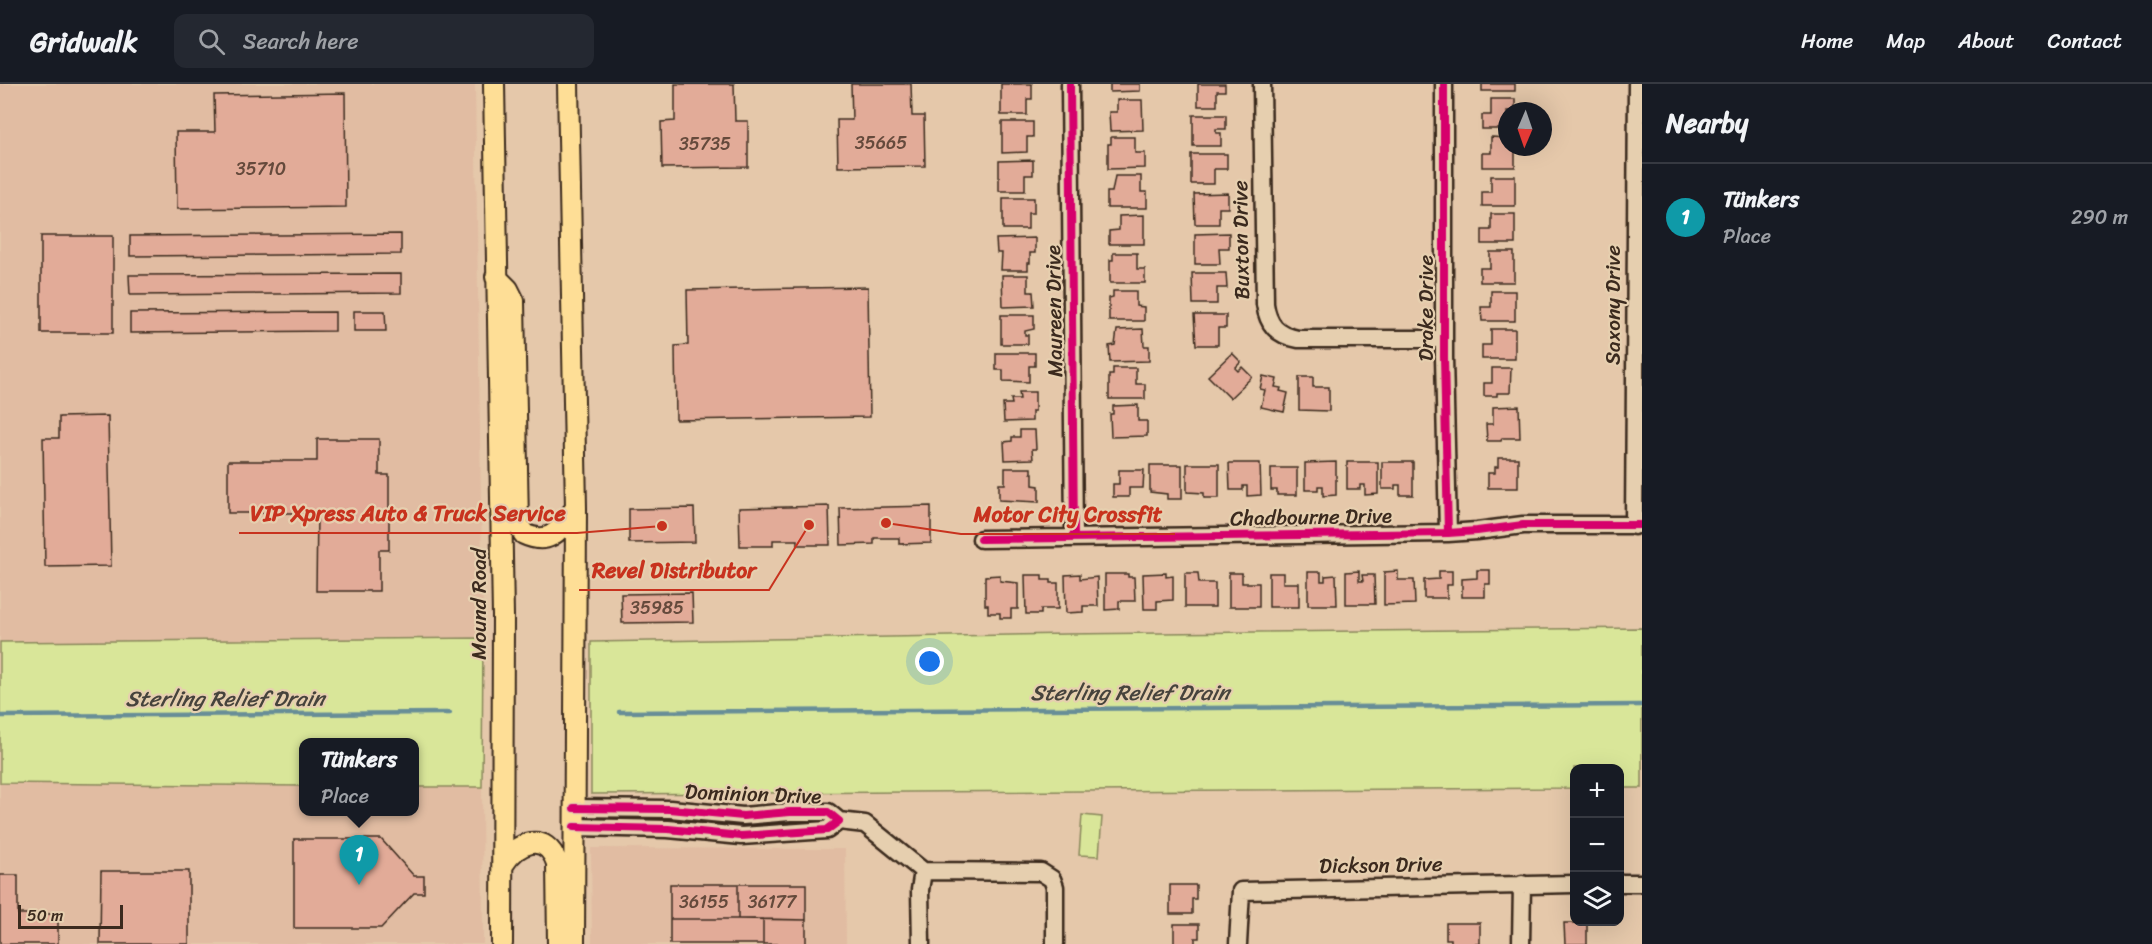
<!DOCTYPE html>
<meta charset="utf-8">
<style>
:root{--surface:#171b24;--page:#242831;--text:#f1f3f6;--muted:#9ea1a6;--line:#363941;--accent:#c8321e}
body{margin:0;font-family:Sriracha,sans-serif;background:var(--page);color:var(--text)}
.controls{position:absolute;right:18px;bottom:18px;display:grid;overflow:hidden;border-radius:12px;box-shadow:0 6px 24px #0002}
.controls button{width:54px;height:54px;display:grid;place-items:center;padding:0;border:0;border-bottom:2px solid var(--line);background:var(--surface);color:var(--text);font:30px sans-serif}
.compass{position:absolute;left:1498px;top:18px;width:54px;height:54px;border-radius:50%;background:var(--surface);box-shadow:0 6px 24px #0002;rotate:182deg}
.scale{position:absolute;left:18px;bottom:15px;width:105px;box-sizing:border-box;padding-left:6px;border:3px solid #3b2a1e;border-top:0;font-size:16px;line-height:21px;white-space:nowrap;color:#3b2a1e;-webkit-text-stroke:4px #e6cfaf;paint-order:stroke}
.you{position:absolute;left:930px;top:578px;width:21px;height:21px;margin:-15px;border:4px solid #fff;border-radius:50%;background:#1a73e8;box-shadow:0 0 0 9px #1a73e833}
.badge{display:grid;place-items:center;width:39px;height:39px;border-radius:50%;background:var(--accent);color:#fff;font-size:20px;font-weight:700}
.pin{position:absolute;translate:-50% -50px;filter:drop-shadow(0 2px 3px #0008)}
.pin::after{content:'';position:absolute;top:32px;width:21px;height:18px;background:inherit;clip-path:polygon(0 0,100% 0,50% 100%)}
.popup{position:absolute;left:299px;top:654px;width:120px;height:78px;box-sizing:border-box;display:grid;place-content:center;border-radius:12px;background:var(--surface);filter:drop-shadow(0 2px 4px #0005);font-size:20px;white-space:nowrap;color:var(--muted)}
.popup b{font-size:22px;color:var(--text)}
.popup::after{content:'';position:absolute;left:50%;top:100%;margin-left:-12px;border:12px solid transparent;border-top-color:var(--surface)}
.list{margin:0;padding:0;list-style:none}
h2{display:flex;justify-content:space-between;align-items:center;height:78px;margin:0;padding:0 24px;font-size:26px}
h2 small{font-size:20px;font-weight:400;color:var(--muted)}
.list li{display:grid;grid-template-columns:39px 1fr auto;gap:18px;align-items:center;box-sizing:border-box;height:108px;padding:0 24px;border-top:2px solid var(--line)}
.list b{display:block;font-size:22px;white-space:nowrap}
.list p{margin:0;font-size:20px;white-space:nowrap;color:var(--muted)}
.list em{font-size:20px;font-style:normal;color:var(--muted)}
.icon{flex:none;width:33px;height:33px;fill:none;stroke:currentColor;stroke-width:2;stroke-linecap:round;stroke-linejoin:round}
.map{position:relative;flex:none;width:1642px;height:860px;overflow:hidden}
header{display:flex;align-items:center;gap:36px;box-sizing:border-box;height:84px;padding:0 30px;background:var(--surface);border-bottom:2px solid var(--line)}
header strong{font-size:28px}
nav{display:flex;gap:33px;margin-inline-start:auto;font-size:21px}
.search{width:420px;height:54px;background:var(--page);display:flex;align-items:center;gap:15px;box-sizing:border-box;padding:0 21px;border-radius:12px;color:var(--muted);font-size:22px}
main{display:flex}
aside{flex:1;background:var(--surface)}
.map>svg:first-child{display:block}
</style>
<header>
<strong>Gridwalk</strong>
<div class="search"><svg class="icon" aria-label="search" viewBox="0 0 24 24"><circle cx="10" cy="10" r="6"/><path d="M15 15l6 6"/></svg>Search here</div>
<nav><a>Home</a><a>Map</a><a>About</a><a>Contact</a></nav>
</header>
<main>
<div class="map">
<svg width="1642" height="860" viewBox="0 0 1642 860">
<rect width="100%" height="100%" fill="#e5c8aa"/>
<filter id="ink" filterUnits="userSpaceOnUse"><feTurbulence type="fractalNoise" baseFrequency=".0167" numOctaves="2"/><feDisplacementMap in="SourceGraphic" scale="12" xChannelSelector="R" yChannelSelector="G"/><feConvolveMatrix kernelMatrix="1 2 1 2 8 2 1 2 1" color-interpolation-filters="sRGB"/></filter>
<g filter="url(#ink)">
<path fill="#e1bca2" d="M0 0H475L483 554 0 558Z
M0 699 303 702 304 728H415V703H482L483 860H0Z
M591 764 845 765 846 860H592Z"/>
<path fill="#d9e699" stroke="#8a885c" stroke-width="1.5" d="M1642 544V704H1620V684H1574V704L591 710V558L1066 550Z
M483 554 482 703H415V658H304L303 702 0 699V558Z
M1082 731 1102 733 1099 772 1079 771Z"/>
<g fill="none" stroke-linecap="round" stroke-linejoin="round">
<path stroke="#688e97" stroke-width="4.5" d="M619 628 1642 621
M0 632 450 629"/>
</g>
<path fill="#e2ab98" stroke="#3b2a1e" stroke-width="1.5" d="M675 0H734L735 37H748V83L662 84 661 38 675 37Z
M851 0H911L912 32H924L925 82 838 83 837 36H852Z
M1001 0H1032V15H1027V31H1001Z
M1110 0H1140V7L1110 8Z
M1198 0H1225V7H1217V22H1198Z
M1482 0H1515V7H1482Z
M345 9 346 123 177 125 176 48H215L214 11Z
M1491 15H1515V27H1507V45H1482V31H1491Z
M1117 16H1142L1143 46 1110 47 1109 28H1117Z
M1193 31H1226V45H1216V49H1221V62H1193Z
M1002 38H1033V53H1027V68L1002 69Z
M1111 53H1135V69H1145V84L1108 85V60H1111Z
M1491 53 1507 54V63H1515V83H1482V69H1491Z
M1191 70H1227V85H1214V100H1191Z
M1033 76V91H1025V107H999V77Z
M1115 92H1141V108H1147V124H1107V108H1112Z
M1491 92H1515V122H1482V108H1491Z
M1228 109V124H1219V140H1195L1194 110Z
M1003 114H1034V129H1028V145H1003Z
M1491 130H1515V160H1482V146H1491Z
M1144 131V160H1109V147L1119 146V132Z
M1229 149V164H1219L1220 180H1195V150Z
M401 150V170L130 172V152Z
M41 152H113V249H41Z
M1035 154V169H1030V179H1028V186H1001L1002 169H997L996 155Z
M1490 168H1514V198H1480V184H1490Z
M1113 169H1137V185H1145V199H1110V176H1113Z
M1192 189H1226L1227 204H1217V220H1193Z
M401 190V209L130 211 129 191Z
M1002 191H1028V208H1033L1034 222 1003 223Z
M868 203 870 333 676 336 675 262 688 261 687 206Z
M1113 207H1136V222L1144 223V237H1109V214L1113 213Z
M1491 207H1515V237H1482L1481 223H1491Z
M354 227H385L386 247H354Z
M335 228V247L130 249V229Z
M1001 231H1034V245L1025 247V251H1028V260H1001Z
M1194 231H1226V244H1218V261H1196Z
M1143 245 1144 262H1149V277L1110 278 1109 262 1115 261 1117 246Z
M1491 245H1515V275H1482V261H1491Z
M996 269H1035V282H1029V298L1003 297V286H996Z
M1232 269 1241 278 1235 284 1238 287 1242 283 1252 293 1230 314 1208 292Z
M1113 284H1136V300H1145V315H1109V291H1113Z
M1492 284H1511L1510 309H1497V312H1484V299H1492Z
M1263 292 1277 295 1275 303 1281 304 1280 307 1288 309 1284 328 1261 323 1265 306 1260 305Z
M1299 293H1313V303H1329V327L1299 326Z
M1019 308H1035V327H1032V337L1004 338 1003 320H1012L1011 315H1020Z
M1138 321V337H1147V352L1111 353 1110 330H1113V322Z
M1519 322 1520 354H1502L1501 357H1487L1486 340H1493V323Z
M108 332 111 482 45 483 43 354H59V333Z
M1020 346H1035L1036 365H1032L1033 375 1005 376 1004 358 1012 357V353H1020Z
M317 355H379V391H389V466H379V507H316L317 429H228V377H317Z
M1498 374H1518V404H1488V389H1495V383H1498Z
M1336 378V411L1323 412V402H1318V406H1305V379Z
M1347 378H1378V410L1365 411V401H1360V405H1347Z
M1382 378H1413V411H1400V401H1395V405H1382Z
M1229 379H1260L1261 411 1247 412V402H1243V406H1230Z
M1187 380H1219V414H1204V409L1187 408Z
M1150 381H1182V415H1167V410L1150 408Z
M1005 384H1031V389H1033V401L1039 402V418L999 416V400H1005Z
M1271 384H1297V411H1277V406H1271Z
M1119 386H1144L1143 404H1129V413H1113V400H1119Z
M829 422 830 461H798V456H773V462H740L739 424Z
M931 422V459L899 460V454H874V460L841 461 840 424Z
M694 424 695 458 629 459V425Z
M1477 486H1490V500H1485V513H1462V495L1477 494Z
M1359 487V497H1363L1362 491H1374L1375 520H1346V488Z
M1398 487V496H1414L1415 520 1384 521V488Z
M1439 487H1452V501H1447V514H1424V496L1439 495Z
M1308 488H1321V497H1325V492L1336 491 1337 521H1308Z
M1166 489V493L1173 492V516L1157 517V525H1144L1143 490Z
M1185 489H1198L1199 499H1215V523H1185Z
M1229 489H1242V499H1259V523H1229Z
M1269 489H1283V499H1299V523H1269Z
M1080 490V495L1097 493 1098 522H1083V528L1066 529 1065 491Z
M1105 490H1128V493H1134L1135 517H1119V525L1105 526Z
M1000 491V497L1018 499V525H1011V534H1000V529H988V521H985V492Z
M1025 491H1042V496H1051V499H1058V525H1041V530H1026Z
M692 509 693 538 622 539 621 510Z
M294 755H381L414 792H424V809H414L381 844H294Z
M101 787H189V860H100Z
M0 791H18V830H58V860H0Z
M670 800H738V835H670Z
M738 800H806V836L738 835Z
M1170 801H1196V815H1192V830H1170Z
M670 835H763V860H670Z
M763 835 806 836V860H763Z
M1446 839H1480V860H1451V855H1446Z
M1564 839H1587V860H1565Z
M1174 840H1199V854H1195V860H1174Z"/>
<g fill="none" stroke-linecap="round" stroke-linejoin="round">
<defs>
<path id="minor" d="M1070 0 1074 454
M1262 0 1265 220C1268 241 1277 251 1298 255H1444
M1444 0V273L1448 449
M1634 442 1637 0
M981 455 1448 449 1477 447 1523 441H1642
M839 737 865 740 923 787
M574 743 668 745 741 752 827 746 839 737 828 728H790L743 732 670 725 574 724
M1620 799H1642
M921 860 920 806 923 787 1041 788 1052 795 1055 803V860
M1238 860 1241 807 1574 800
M1521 860 1522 800"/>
<path id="major" d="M494 0 503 532 502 860
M568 0 576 424 574 860
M496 193 508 205 514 217 518 440 524 450C552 463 560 444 576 424
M503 781C517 757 546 747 557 779L558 860"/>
</defs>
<use href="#minor" stroke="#3b2a1e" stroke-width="21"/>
<use href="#major" stroke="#3b2a1e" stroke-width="24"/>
<use href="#minor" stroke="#e6cfaf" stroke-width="16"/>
<use href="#major" stroke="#fede96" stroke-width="20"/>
<defs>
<path id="cycleway" d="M1070 0 1074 454
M1444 0V273L1448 449
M981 455 1448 449 1477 447 1523 441H1642
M574 743 668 745 741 752 827 746 839 737 828 728H790L743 732 670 725 574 724"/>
</defs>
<use href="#cycleway" stroke="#e6cfaf" stroke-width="11"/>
<use href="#cycleway" stroke="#d6006c" stroke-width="8"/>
</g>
</g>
<g text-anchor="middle" stroke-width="4.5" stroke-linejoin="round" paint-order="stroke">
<g font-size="18" fill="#654a3c">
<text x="881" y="65">35665</text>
<text x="705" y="66">35735</text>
<text x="261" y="91">35710</text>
<text x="657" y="530">35985</text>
<text x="704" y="824">36155</text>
<text x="772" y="824">36177</text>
</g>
<g font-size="21" fill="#3b2a1e" stroke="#e6cfaf">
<text transform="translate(1241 156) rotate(-91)" y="7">Buxton Drive</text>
<text transform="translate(1613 221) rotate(-90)" y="7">Saxony Drive</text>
<text transform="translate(1426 224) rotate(-90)" y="7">Drake Drive</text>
<text transform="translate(1054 227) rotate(-91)" y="7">Maureen Drive</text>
<text transform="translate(1311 433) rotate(-1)" y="7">Chadbourne Drive</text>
<text transform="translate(479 520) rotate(-90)" y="7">Mound Road</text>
<text transform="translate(753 710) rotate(2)" y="7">Dominion Drive</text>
<text transform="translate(1381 781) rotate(-1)" y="7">Dickson Drive</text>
</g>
<g font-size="22" font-style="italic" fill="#46433c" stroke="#e6cfaf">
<text x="1130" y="616">Sterling Relief Drain</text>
<text x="225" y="622">Sterling Relief Drain</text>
</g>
</g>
<path fill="none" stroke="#c8321e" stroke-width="2" d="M662 442L577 449H239M886 439L961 450H1175M809 441L769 506H579"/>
<g fill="#c8321e" stroke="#e6cfaf" stroke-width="2">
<circle cx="662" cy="442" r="6"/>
<circle cx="886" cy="439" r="6"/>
<circle cx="809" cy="441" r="6"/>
</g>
<g font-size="22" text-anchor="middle" font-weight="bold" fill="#c8321e" stroke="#e6cfaf" stroke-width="4.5" stroke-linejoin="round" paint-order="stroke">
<text x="408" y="437">VIP Xpress Auto &amp; Truck Service</text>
<text x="1068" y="438">Motor City Crossfit</text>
<text x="674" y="494">Revel Distributor</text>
</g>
</svg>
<div class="controls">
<button>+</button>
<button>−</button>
<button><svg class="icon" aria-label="layers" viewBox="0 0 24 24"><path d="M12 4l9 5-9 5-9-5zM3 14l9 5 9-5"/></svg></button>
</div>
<svg class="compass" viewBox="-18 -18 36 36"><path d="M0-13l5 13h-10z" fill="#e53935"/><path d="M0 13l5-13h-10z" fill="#9ea1a6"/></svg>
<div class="scale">50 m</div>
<div class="you"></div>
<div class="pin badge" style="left:359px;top:801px;background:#0f9aa8">1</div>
<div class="popup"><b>Tünkers</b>Place</div>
</div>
<aside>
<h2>Nearby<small></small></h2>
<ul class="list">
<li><span class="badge" style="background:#0f9aa8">1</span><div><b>Tünkers</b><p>Place</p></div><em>290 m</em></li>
</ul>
</aside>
</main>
